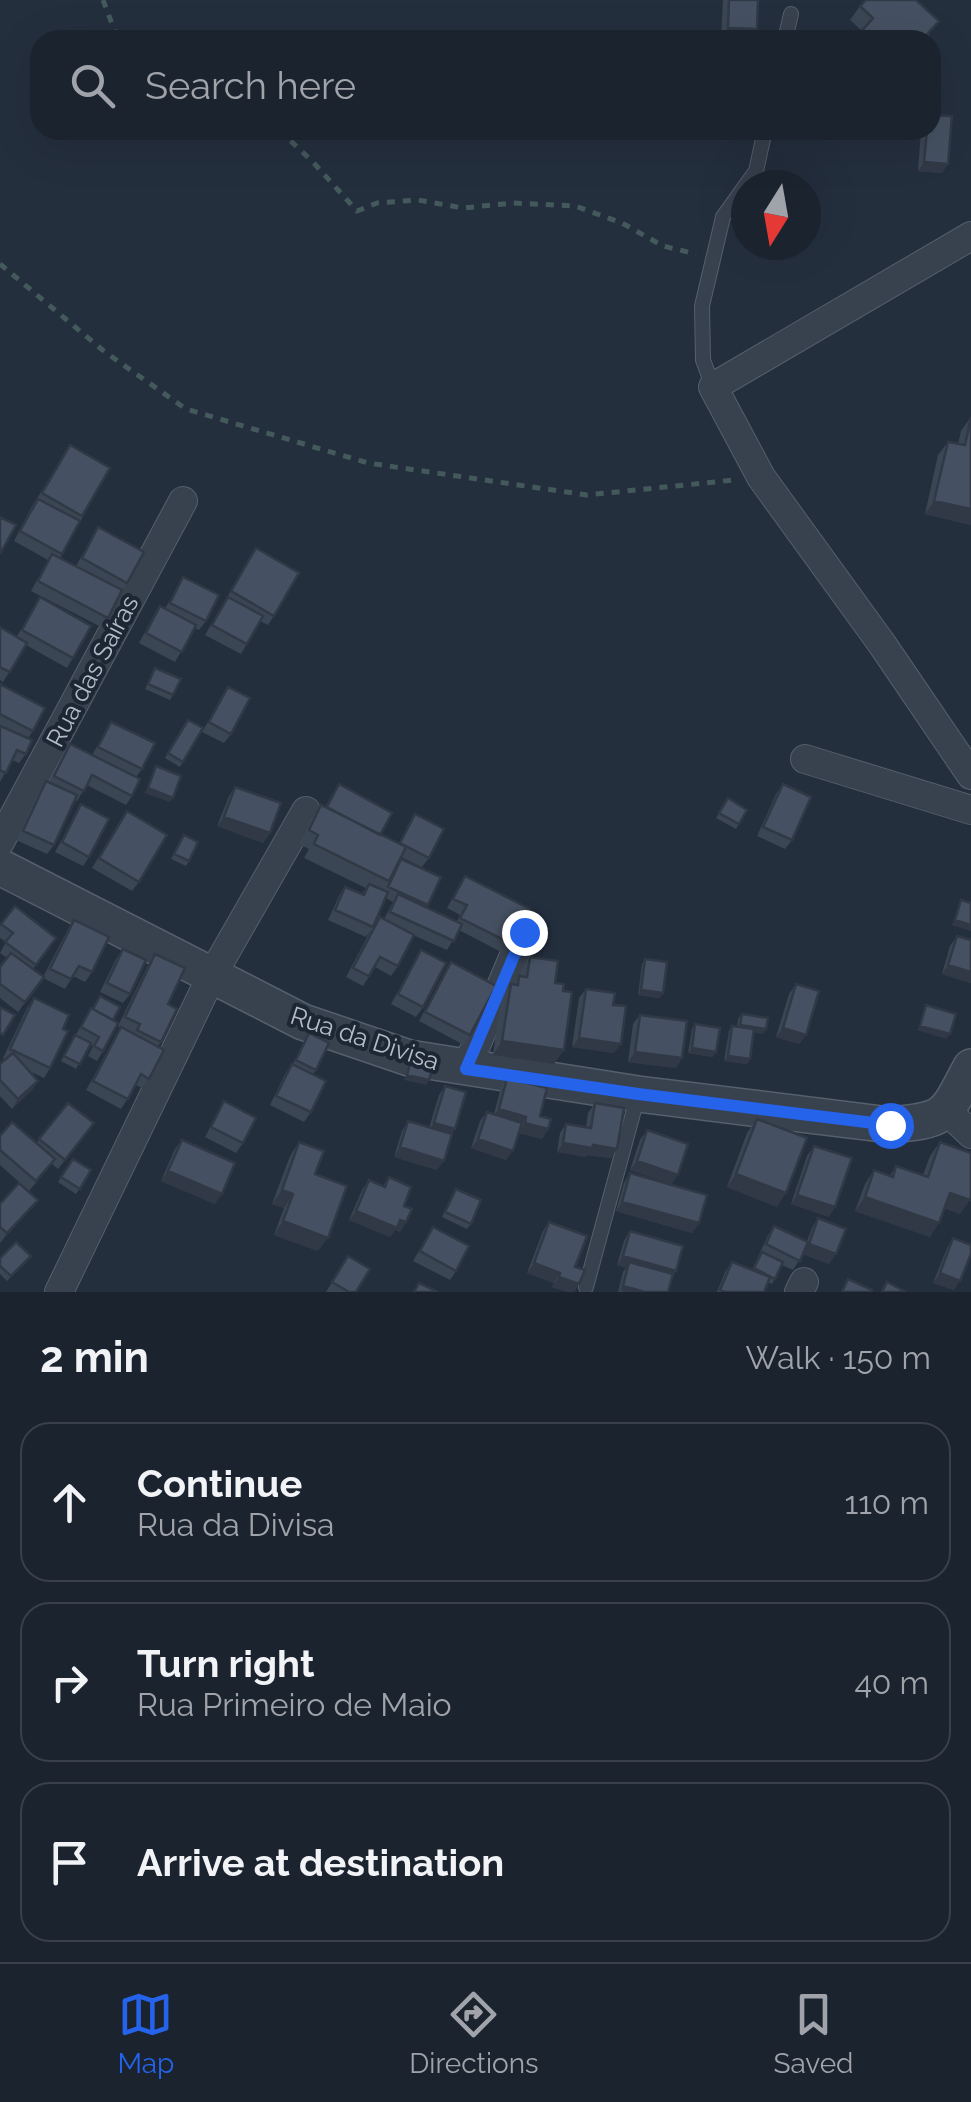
<!DOCTYPE html>
<meta charset="utf-8">
<style>
:root{--surface:#1b232e;--page:#242b36;--text:#f1f3f6;--muted:#a0a4aa;--line:#39404a;--accent:#2563eb}
body{margin:0;font-family:Raleway,sans-serif;background:var(--page);color:var(--text)}
.compass{position:absolute;left:731px;top:170px;width:90px;height:90px;border-radius:50%;background:var(--surface);box-shadow:0 10px 40px #0002;rotate:191deg}
.stop{position:absolute;width:30px;height:30px;margin:-22px;border:8px solid #2563eb;border-radius:50%;background:#fff}
.stop.end{background:#2563eb;border-color:#fff;box-shadow:0 2px 10px #0008}
.list{margin:0;padding:0;list-style:none}
h2{display:flex;justify-content:space-between;align-items:center;height:130px;margin:0;padding:0 40px;font-size:42px}
h2 small{font-size:32px;font-weight:400;color:var(--muted)}
.list li{display:grid;grid-template-columns:65px 1fr auto;gap:30px;align-items:center;box-sizing:border-box;height:160px;margin:0 20px 20px;padding:0 20px;border:2px solid var(--line);border-radius:30px}
.list b{display:block;font-size:38px;white-space:nowrap}
.list p{margin:0;font-size:32px;white-space:nowrap;color:var(--muted)}
.list em{font-size:32px;font-style:normal;color:var(--muted)}
.icon{flex:none;width:55px;height:55px;fill:none;stroke:currentColor;stroke-width:2;stroke-linecap:round;stroke-linejoin:round}
.map{position:relative;flex:none;width:971px;height:1292px;overflow:hidden}
.search{position:absolute;background:var(--surface);box-shadow:0 10px 40px #0002;left:30px;right:30px;top:30px;height:110px;display:flex;align-items:center;gap:25px;box-sizing:border-box;padding:0 35px;border-radius:30px;color:var(--muted);font-size:38px}
.sheet{height:670px;background:var(--surface)}
nav{display:flex;justify-content:space-around;align-items:center;box-sizing:border-box;height:140px;border-top:2px solid var(--line);background:var(--surface);font-size:28px;color:var(--muted)}
nav a{display:grid;justify-items:center;gap:5px}
nav .on{color:var(--accent)}
.map>svg:first-child{display:block}
</style>
<div class="map">
<svg width="971" height="1292" viewBox="0 0 971 1292">
<rect width="100%" height="100%" fill="#242f3e"/>
<g fill="none" stroke-linecap="round" stroke-linejoin="round">
<defs>
<path id="service" d="M785 40 791 14
M713 387 703 360 702 306 723 217 756 171 765 130
M586 1287 638 1095"/>
<path id="minor" d="M971 236 713 387 761 477 882 644 971 775
M805 759 971 810
M0 842 183 501
M466 1069 524 932
M947 1111 971 1134
M59 1292 211 977 306 811
M799 1292 804 1282"/>
<path id="tertiary" d="M0 867 303 1022 409 1058 638 1094 890 1125C949 1120 944 1116 971 1067"/>
</defs>
<use href="#service" stroke="#565f6c" stroke-width="16"/>
<use href="#minor" stroke="#565f6c" stroke-width="30"/>
<use href="#tertiary" stroke="#565f6c" stroke-width="38"/>
<path stroke="#44595c" stroke-width="5" stroke-dasharray="8 8" stroke-linecap="butt" d="M103 0 118 40
M279 130 312 161 357 211 377 203 418 200 463 208 513 203 575 206 622 223 663 246 696 254
M0 264 105 352 186 409 368 463 587 495 734 480"/>
<use href="#service" stroke="#38414e" stroke-width="14"/>
<use href="#minor" stroke="#38414e" stroke-width="28"/>
<use href="#tertiary" stroke="#38414e" stroke-width="35"/>
</g>
<path fill="#3b4654" d="M723 0H758L750 38 721 37Z
M860 6 930 35 925 40H855L862 31 850 20Z
M921 130H931L948 164 942 173 918 171Z
M971 417V525L925 514 938 455 948 442 958 444 961 431Z
M70 445 110 468 60 558 76 566 98 527 127 583 101 627 31 591 48 560 14 541 31 508Z
M256 548 274 616 268 625 260 621 241 654 205 635Z
M183 577 206 621 199 630 195 628 175 662 139 643 154 615 160 606 165 609Z
M40 597 73 658 67 668 26 645 3 682 0 680V627L17 636Z
M155 668 173 695 170 700 145 689Z
M0 684 33 731 28 738 26 754 19 763 12 760 0 782Z
M228 687 231 734 224 743 202 732Z
M188 720 203 728 180 767 165 758Z
M111 722 142 769 136 777 132 796 126 805 87 785 77 801 75 800 54 845 47 854 16 840 39 790 46 781 49 782 70 744 92 755Z
M339 784 380 835 398 844 415 814 429 858 422 867 401 857 396 866 441 877 427 907 457 921 460 915 447 908 465 876 512 944 505 954 459 930 447 950 413 935 398 966 391 976 375 967 363 986 346 977 373 926 380 917 384 919 393 902 386 898 373 927 366 937 328 920 339 896 345 887 362 894 366 888 304 858 309 849 299 844 311 819 321 805 325 807Z
M783 784 792 840 785 849 757 836 776 794Z
M235 787 270 833 263 843 217 826 229 796Z
M728 798 747 810 736 829 716 818Z
M81 804 89 857 83 866 55 852Z
M127 811 139 882 132 891 92 868Z
M184 835 189 861 186 866 171 859Z
M15 906 56 938 33 969 43 977 68 929 74 920 92 972 85 982 73 976 65 989 43 978 18 1012 0 998V967L7 958 0 953 6 942 0 938V926Z
M957 936 971 940V983L942 974 950 946Z
M123 949 130 994 123 1003 100 992 116 959Z
M421 950 423 1007 416 1017 391 1004Z
M155 954 168 1004 161 1042 158 1046 149 1079 142 1088 136 1085 121 1109 86 1090 121 1028 118 1026 149 963Z
M530 957 555 983 554 1064 493 1055 501 997 511 984H513L520 976 521 971Z
M645 959 663 993 659 998 638 995 642 964Z
M451 962 470 1035 464 1045 419 1021Z
M796 984 806 1035 799 1044 776 1037 789 994Z
M586 989 613 1005 614 1053 572 1047 579 998Z
M34 998 63 1029 50 1068 44 1078 29 1071 38 1081 32 1090 12 1109 0 1096V1064L6 1060 3 1058 27 1008Z
M91 1008 113 1020 103 1051 97 1061 88 1056 93 1046 90 1044 76 1069 61 1061Z
M742 1014 763 1034 754 1032 750 1059 747 1064 724 1061 729 1031 732 1026 737 1027 738 1019Z
M640 1015 682 1058 676 1068 628 1062 633 1024Z
M695 1024 713 1057 688 1053 692 1029Z
M309 1033 316 1070 313 1074 311 1112 304 1122 270 1105 285 1074 293 1064Z
M507 1078 540 1116 548 1129 542 1139 519 1133 506 1160 471 1148 480 1121 487 1112 494 1114 501 1087Z
M445 1086 452 1134 437 1170 394 1157 402 1131 408 1121 429 1128 439 1095Z
M224 1101 243 1143 236 1153 205 1137Z
M595 1103 617 1149 611 1158 587 1155 586 1157 557 1152 560 1133 566 1124 586 1127 588 1113Z
M757 1119 777 1207 727 1187 747 1133Z
M94 1123 58 1169 52 1164 29 1191 0 1165V1136L37 1143 39 1139Z
M647 1130 672 1184 630 1170 640 1140Z
M182 1140 215 1204 161 1181 175 1149Z
M299 1142 315 1174 318 1251 274 1235 284 1208 272 1204 290 1156Z
M940 1142 960 1214 944 1208 930 1237 855 1211 865 1184 874 1170 890 1176 896 1166 923 1175 930 1156Z
M814 1146 829 1217 791 1204 807 1156Z
M73 1159 91 1170 76 1194 58 1182Z
M630 1173 699 1223 692 1233 616 1211 624 1183Z
M389 1177 404 1206 406 1222 400 1232 395 1230 390 1237 349 1220 362 1190 369 1180 383 1186Z
M456 1189 471 1224 467 1229 442 1217Z
M38 1200 31 1209 0 1243V1204Z
M818 1218 829 1264 803 1254 793 1270 782 1265 772 1284 768 1282 764 1292H717L725 1272 732 1262 752 1270 768 1235 774 1226 807 1241 812 1228Z
M549 1222 575 1267 579 1284 574 1292H567L552 1287 554 1283 527 1273 543 1231Z
M433 1227 456 1271 450 1280 413 1261Z
M630 1231 676 1271 672 1276 668 1292H618L623 1272 626 1268 617 1265 624 1241Z
M953 1238 954 1290 933 1283 947 1248Z
M348 1256 356 1292H326Z
M0 1258 27 1260 7 1281 0 1274Z"/>
<path fill="#303945" d="M728 28 757 29 750 38 721 37Z
M924 162 948 164 942 173 918 171Z
M934 501 971 509V525L925 514Z
M148 788 173 798 170 802 144 793Z
M224 817 270 833 263 843 217 826Z
M955 920 971 925V931L951 925Z
M948 965 971 972V983L942 974Z
M641 990 663 993 659 998 638 995Z
M740 1025 766 1029 763 1034 737 1029Z
M920 1026 950 1034 946 1039 917 1030Z
M783 1028 806 1035 799 1044 776 1037Z
M579 1038 621 1044 614 1053 572 1047Z
M502 1041 564 1050 554 1064 493 1055Z
M692 1048 716 1052 713 1057 688 1053Z
M635 1052 682 1058 676 1068 628 1062Z
M728 1056 750 1059 747 1064 724 1061Z
M407 1075 429 1080 426 1085 404 1080Z
M38 1081 32 1090 12 1109 18 1099Z
M499 1109 526 1117 520 1126 492 1118Z
M434 1123 455 1129 449 1138 428 1132Z
M525 1123 548 1129 542 1139 518 1133Z
M478 1139 513 1151 506 1160 471 1148Z
M563 1143 593 1145 617 1149 611 1158 587 1155 586 1157 557 1152Z
M400 1147 444 1161 437 1170 394 1157Z
M637 1161 678 1175 672 1184 630 1170Z
M168 1171 222 1194 215 1204 161 1181Z
M736 1174 786 1193 777 1207 727 1187Z
M282 1190 293 1194 284 1208 272 1204Z
M950 1193 970 1200 960 1214 940 1207Z
M797 1195 835 1207 829 1217 791 1204Z
M865 1197 939 1223 930 1237 855 1211Z
M38 1200 31 1209 0 1243 7 1233Z
M622 1202 699 1223 692 1233 616 1211Z
M356 1211 400 1220 406 1222 400 1232 395 1230 390 1237 349 1220Z
M283 1221 328 1238 318 1251 274 1235Z
M809 1244 836 1254 829 1264 802 1253Z
M623 1256 676 1271 670 1280 629 1262 626 1268 617 1265Z
M534 1263 560 1273 554 1283 527 1273Z
M940 1273 960 1281 954 1290 933 1283Z
M559 1277 579 1284 574 1292H567L552 1287Z
M623 1286 645 1292H622L623 1289 619 1292Z"/>
<path fill="#455162" stroke="#303945" stroke-width="2.5" d="M729 0H758L757 29 728 28Z
M866 0H916L939 21 922 40H870L861 32 873 18 860 6Z
M931 115 952 116 948 164 924 162 927 130H931Z
M971 417V509L934 501 948 442 965 445Z
M70 445 110 468 82 516 42 493Z
M38 499 80 521 62 554 20 531Z
M0 517 16 525 0 554Z
M98 527 144 552 127 583 82 558Z
M256 548 299 573 274 616 231 591Z
M52 554 122 590 108 618 38 581Z
M183 577 219 595 206 621 170 603Z
M40 597 91 626 73 658 22 630Z
M228 597 263 616 247 644 212 625Z
M160 606 196 625 182 652 146 633Z
M0 627 27 643 10 672 0 667Z
M155 668 181 679 173 695 148 684Z
M0 684 45 708 33 731 0 714Z
M228 687 250 698 231 734 209 722Z
M188 720 203 728 183 762 168 753Z
M111 722 155 743 142 769 98 747Z
M0 726 32 740 26 754 17 750 6 773 0 770Z
M70 744 140 779 132 796 92 775 84 791 54 776Z
M156 766 181 776 173 798 148 788Z
M46 781 77 795 54 845 23 831Z
M339 784 392 813 380 835 327 807Z
M783 784 811 797 792 840 763 827Z
M235 787 281 803 270 833 224 817Z
M728 798 747 810 739 824 719 813Z
M81 804 109 819 89 857 62 842Z
M321 805 406 847 389 881 314 844 318 835 309 830Z
M127 811 167 835 139 882 99 858Z
M415 814 444 829 429 858 400 843Z
M184 835 198 842 189 861 174 854Z
M401 859 441 877 428 905 388 887Z
M465 876 530 909 512 944 460 918 467 905 453 899Z
M369 884 388 892 373 927 335 910 345 887 364 895Z
M398 894 462 924 454 941 390 912Z
M961 900 971 903V925L955 920Z
M15 906 56 938 36 965 5 942 13 933 1 924Z
M380 917 414 935 398 966 380 957 369 976 353 968Z
M74 920 109 937 92 972 79 966 71 979 50 969Z
M957 936 971 940V972L948 965Z
M123 949 146 960 130 994 107 983Z
M421 950 446 963 423 1007 398 994Z
M11 953 44 977 25 1002 0 984V967Z
M155 954 185 968 168 1004 177 1009 161 1042 137 1030 140 1024 125 1017Z
M530 957 558 961 555 983 564 984 563 991 572 992 564 1050 502 1041 511 984 518 985 519 976 527 977Z
M645 959 667 962 663 993 641 990Z
M451 962 496 986 470 1035 425 1012Z
M796 984 819 991 806 1035 783 1028Z
M586 989 615 993 613 1005 626 1006 621 1044 579 1038Z
M100 996 120 1007 113 1020 93 1009Z
M34 998 69 1015 63 1029 68 1031 50 1068 10 1049Z
M926 1005 956 1014 950 1034 920 1026Z
M0 1007 15 1015 3 1035 0 1033Z
M91 1008 118 1023 103 1051 94 1046 99 1037 81 1027Z
M742 1014 768 1018 766 1029 740 1025Z
M640 1015 687 1021 682 1058 635 1052Z
M695 1024 720 1028 716 1052 692 1048Z
M732 1026 754 1029 750 1059 728 1056Z
M121 1027 164 1050 149 1079 141 1074 128 1099 93 1081Z
M309 1033 329 1043 316 1070 296 1060Z
M75 1035 91 1043 80 1064 64 1056Z
M13 1053 38 1081 18 1099 0 1080V1064Z
M292 1064 326 1081 311 1112 276 1096Z
M410 1064 432 1069 429 1080 407 1075Z
M507 1078 547 1088 540 1116 551 1119 548 1129 525 1123 526 1117 499 1109Z
M445 1086 466 1092 455 1129 434 1123Z
M224 1101 256 1118 243 1143 211 1127Z
M68 1103 94 1123 65 1160 39 1139Z
M595 1103 624 1108 617 1149 593 1145 592 1148 563 1143 566 1124 591 1128Z
M487 1112 522 1123 513 1151 478 1139Z
M757 1119 807 1138 786 1193 736 1174Z
M408 1121 452 1134 444 1161 400 1147Z
M12 1122 55 1159 36 1181 0 1150V1136Z
M647 1130 688 1144 678 1175 637 1161Z
M182 1140 235 1163 222 1194 168 1171Z
M299 1142 324 1151 315 1174 347 1186 328 1238 283 1221 293 1194 282 1190Z
M940 1142 971 1153V1196L970 1200 950 1193 939 1223 865 1197 874 1170 893 1177 896 1166 928 1177Z
M814 1146 852 1158 835 1207 797 1195Z
M73 1159 91 1170 80 1189 61 1177Z
M630 1173 707 1195 699 1223 622 1202Z
M389 1177 411 1187 404 1206 412 1209 406 1222 400 1220 397 1228 356 1211 369 1180 385 1187Z
M19 1183 38 1200 7 1233 0 1227V1204Z
M456 1189 481 1200 471 1224 445 1212Z
M818 1218 846 1229 836 1254 809 1244Z
M549 1222 587 1236 575 1267 585 1270 579 1284 559 1277 560 1273 534 1263Z
M774 1226 808 1242 800 1261 766 1244Z
M433 1227 469 1246 456 1271 420 1251Z
M630 1231 683 1246 676 1271 623 1256Z
M953 1238 971 1245V1254L960 1281 940 1273Z
M16 1242 31 1256 11 1276 0 1266V1258Z
M762 1252 783 1262 775 1279 754 1268Z
M348 1256 370 1269 356 1292H349L332 1282Z
M629 1262 673 1274 668 1292H645L623 1286Z
M732 1262 770 1277 764 1292H725L720 1290Z
M848 1279 872 1290 871 1292H842Z
M887 1282 906 1292H882Z
M419 1283 438 1292H414Z"/>
<g fill="none" stroke-linecap="round" stroke-linejoin="round">
<path stroke="#2563eb" stroke-width="12" d="M524 932 466 1069 638 1094 890 1125"/>
</g>
<g text-anchor="middle" stroke-width="8" stroke-linejoin="round" paint-order="stroke">
<g font-size="25" fill="#b4bcc9" stroke="#1d2633">
<text transform="translate(92 671) rotate(-62)" y="9">Rua das Saíras</text>
<text transform="translate(365 1038) rotate(18)" y="9">Rua da Divisa</text>
</g>
</g>
</svg>
<svg class="compass" viewBox="-18 -18 36 36"><path d="M0-13l5 13h-10z" fill="#e53935"/><path d="M0 13l5-13h-10z" fill="#a0a4aa"/></svg>
<div class="stop" style="left:890px;top:1125px"></div>
<div class="stop end" style="left:524px;top:932px"></div>
<div class="search"><svg class="icon" aria-label="search" viewBox="0 0 24 24"><circle cx="10" cy="10" r="6"/><path d="M15 15l6 6"/></svg>Search here</div>
</div>
<section class="sheet">
<h2>2 min<small>Walk · 150 m</small></h2>
<ul class="list">
<li><svg class="icon" aria-label="ahead" viewBox="0 0 24 24"><path d="M12 20V5M6 11l6-6 6 6"/></svg><div><b>Continue</b><p>Rua da Divisa</p></div><em>110 m</em></li>
<li><svg class="icon" aria-label="right" viewBox="0 0 24 24"><path d="M7 20v-9h11M14 6l5 5-5 5"/></svg><div><b>Turn right</b><p>Rua Primeiro de Maio</p></div><em>40 m</em></li>
<li><svg class="icon" aria-label="arrive" viewBox="0 0 24 24"><path d="M6 21V4h12l-3 4 3 4H6"/></svg><div><b>Arrive at destination</b></div></li>
</ul>
</section>
<nav>
<a class="on"><svg class="icon" aria-label="map" viewBox="0 0 24 24"><path d="M3 6l6-2 6 2 6-2v14l-6 2-6-2-6 2zM9 4v14M15 6v14"/></svg>Map</a>
<a><svg class="icon" aria-label="directions" viewBox="0 0 24 24"><path d="M12 3l9 9-9 9-9-9zM9 14v-3h6M13 9l2 2-2 2"/></svg>Directions</a>
<a><svg class="icon" aria-label="saved" viewBox="0 0 24 24"><path d="M7 4h10v16l-5-4-5 4z"/></svg>Saved</a>
</nav>
